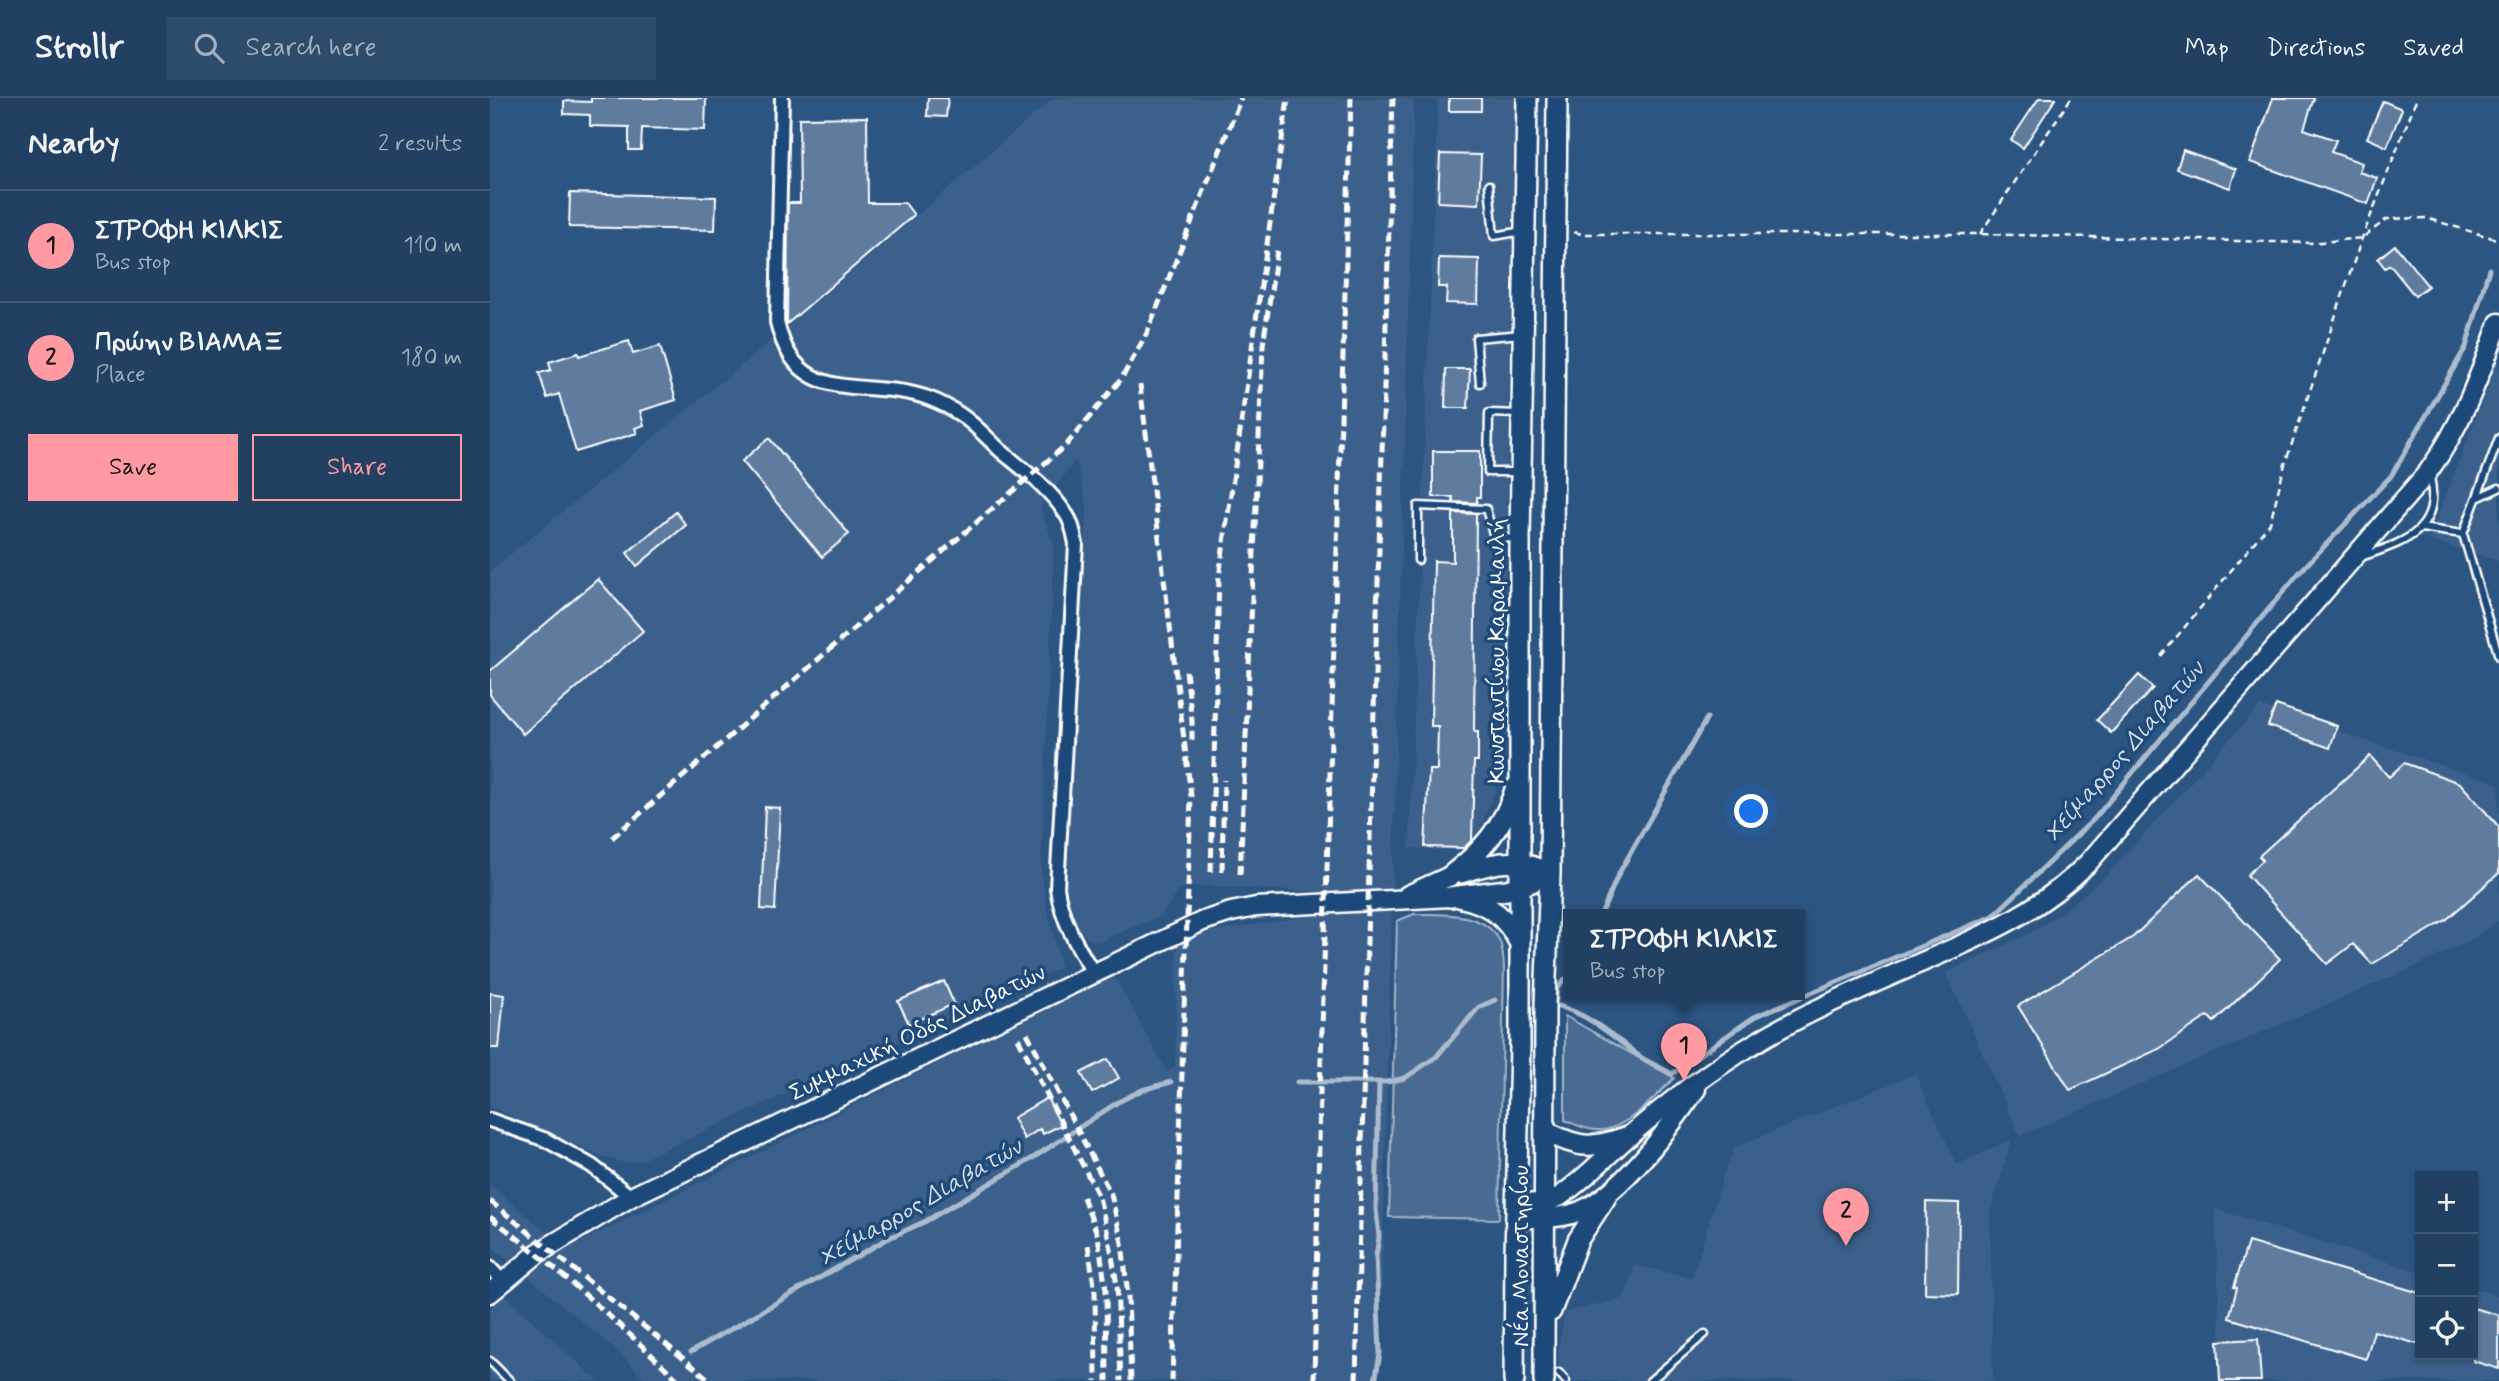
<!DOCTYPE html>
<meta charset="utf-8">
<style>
:root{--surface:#214062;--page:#2d4b6b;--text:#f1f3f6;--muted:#a2afbe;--line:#3e5977;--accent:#ff9aa2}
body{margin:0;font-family:Mynerve,sans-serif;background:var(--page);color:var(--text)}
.controls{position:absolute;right:21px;bottom:21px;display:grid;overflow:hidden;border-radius:0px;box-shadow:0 2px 5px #0004}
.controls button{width:63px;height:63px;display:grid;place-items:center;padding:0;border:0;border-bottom:2px solid var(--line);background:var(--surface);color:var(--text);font:35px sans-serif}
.you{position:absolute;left:1262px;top:714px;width:24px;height:24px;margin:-18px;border:5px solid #fff;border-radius:50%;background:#1a73e8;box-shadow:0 0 0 10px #1a73e833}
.badge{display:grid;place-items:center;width:46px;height:46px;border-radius:50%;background:var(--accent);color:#111;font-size:23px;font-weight:700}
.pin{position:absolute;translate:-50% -58px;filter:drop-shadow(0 2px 4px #0008)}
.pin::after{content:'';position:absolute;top:37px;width:24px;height:21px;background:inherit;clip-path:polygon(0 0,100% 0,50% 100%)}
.popup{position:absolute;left:1073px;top:811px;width:242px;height:91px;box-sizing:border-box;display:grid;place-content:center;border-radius:0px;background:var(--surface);filter:drop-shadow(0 2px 5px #0005);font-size:23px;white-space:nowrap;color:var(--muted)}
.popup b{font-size:26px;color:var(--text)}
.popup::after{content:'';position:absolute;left:50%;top:100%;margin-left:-14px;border:14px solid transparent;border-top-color:var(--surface)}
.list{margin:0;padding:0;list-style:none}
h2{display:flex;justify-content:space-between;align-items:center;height:91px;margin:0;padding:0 28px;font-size:30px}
h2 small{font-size:23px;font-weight:400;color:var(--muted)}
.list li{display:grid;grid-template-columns:46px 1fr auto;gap:21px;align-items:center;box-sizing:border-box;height:112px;padding:0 28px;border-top:2px solid var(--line)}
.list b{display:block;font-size:26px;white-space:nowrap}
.list p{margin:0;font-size:23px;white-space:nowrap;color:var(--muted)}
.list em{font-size:23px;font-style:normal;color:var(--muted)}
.actions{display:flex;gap:14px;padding:21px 28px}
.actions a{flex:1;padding:16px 0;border:2px solid var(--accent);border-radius:0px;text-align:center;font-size:24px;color:var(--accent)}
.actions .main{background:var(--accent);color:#111}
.icon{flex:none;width:38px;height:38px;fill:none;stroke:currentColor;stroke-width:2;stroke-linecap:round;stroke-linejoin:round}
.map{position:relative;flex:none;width:2009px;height:1283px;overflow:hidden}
header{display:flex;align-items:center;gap:42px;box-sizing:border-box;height:98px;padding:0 35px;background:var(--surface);border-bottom:2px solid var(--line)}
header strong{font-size:33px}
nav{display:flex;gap:38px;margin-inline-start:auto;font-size:24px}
.search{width:490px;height:63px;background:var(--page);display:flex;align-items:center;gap:18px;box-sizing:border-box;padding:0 24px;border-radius:0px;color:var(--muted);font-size:26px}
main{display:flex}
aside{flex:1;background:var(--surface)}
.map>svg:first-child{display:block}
</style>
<header>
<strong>Strollr</strong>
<div class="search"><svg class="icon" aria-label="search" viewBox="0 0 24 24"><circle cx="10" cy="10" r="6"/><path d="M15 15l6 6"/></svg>Search here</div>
<nav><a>Map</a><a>Directions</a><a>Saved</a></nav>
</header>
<main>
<aside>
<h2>Nearby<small>2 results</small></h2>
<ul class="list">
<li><span class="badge">1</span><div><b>ΣΤΡΟΦΗ ΚΙΛΚΙΣ</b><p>Bus stop</p></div><em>110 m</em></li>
<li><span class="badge">2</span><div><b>Πρώην ΒΙΑΜΑΞ</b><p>Place</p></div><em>180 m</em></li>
</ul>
<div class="actions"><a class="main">Save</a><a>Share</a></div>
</aside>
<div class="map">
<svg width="2009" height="1283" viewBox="0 0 2009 1283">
<rect width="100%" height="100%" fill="#2c5582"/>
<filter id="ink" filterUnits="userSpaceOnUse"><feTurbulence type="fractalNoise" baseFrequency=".0143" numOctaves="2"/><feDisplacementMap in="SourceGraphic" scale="14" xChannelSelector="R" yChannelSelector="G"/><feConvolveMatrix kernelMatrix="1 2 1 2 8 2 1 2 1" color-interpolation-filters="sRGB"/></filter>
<g filter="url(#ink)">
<path fill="#3b618b" d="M564 0H924L889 1283H157L128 1254 0 1147V1087L56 1134 73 1153 624 877 677 974 685 969 687 839 828 817V794L718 788 690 790 672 817 608 844 597 840 583 820 576 797 597 409 586 362 550 409 564 447 551 773 556 806 571 869 152 1062 136 1065 119 1061 0 1009V473L270 252Z
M948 0H1025L1011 678 981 752 919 750Z
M2009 261V463L1938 442Z
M1770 608 2009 686V822L1984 840 1927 868 1530 1038 1456 875 1540 835 1571 815 1616 778Z
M1425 976 1467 1067 1522 1041 1500 1115 1503 1283H1069L1068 1252 1075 1214 1134 1200 1145 1167 1202 1180 1234 1075 1245 1049Z
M1725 1111 1930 1174V1257H1983V1190L2009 1198V1283H1732Z
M14 1197 108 1283H0V1210Z"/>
<path fill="#486b92" stroke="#a4b5c8" stroke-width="2" d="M924 816C951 816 994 813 1009 842 1013 849 1013 860 1014 869L1009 1121 899 1119 907 823Z
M1075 918 1184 980C1166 998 1134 1034 1107 1032 1096 1032 1084 1026 1075 1022Z"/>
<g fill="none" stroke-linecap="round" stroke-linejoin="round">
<path stroke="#acbcce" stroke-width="5" d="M1111 817 1128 777 1217 620
M1078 879 1067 890 1065 907C1099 916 1121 937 1149 958 1159 965 1172 970 1182 976L1264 919 1503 818 1605 720 1808 476 1901 378 1976 249 1999 171
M807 984H897L915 980 946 959 989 909 1005 902
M201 1254 397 1141 436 1123 543 1060 628 1004 652 992 681 984
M885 1283 890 1256 886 1158 889 1139 886 1111 889 985"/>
</g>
<path fill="#5e7c9f" stroke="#fff" stroke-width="2" d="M101 0H216L215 32 152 30 151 52H139V29L100 28V17L74 16V3L101 4Z
M438 0H458L456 19 437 18Z
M959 0H991V13H959Z
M1549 0H1566L1533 50 1521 42Z
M1783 0H1824L1814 31 1846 42 1841 54 1872 65 1869 74 1887 80 1878 106 1760 64Z
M1893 3 1912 11 1897 49 1877 40Z
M377 19 378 105H415L424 117 297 226 298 105H310L309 20Z
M1693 52 1746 71 1740 90 1687 71Z
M950 56 991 57 989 106 948 104Z
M80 95 226 99 225 132 79 129Z
M1905 147 1938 188 1925 198 1900 167 1895 170 1888 161Z
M949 160 989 161 988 206 956 205 957 189H948Z
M139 243 143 256 170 248 186 302 150 313 154 327 145 330 147 335 86 354 69 296 57 300 49 275 61 272 59 264 88 255 89 258Z
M956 271H980L978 310H955Z
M279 340 359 436 332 459 252 363Z
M943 353H990V399H987V405L963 404V399H943Z
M186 414 196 427 147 468 137 455Z
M963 415 986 416 984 631 985 634H988V663H984L982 742 974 750 935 749 939 672H947L948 628H941L944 463 963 464Z
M108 481 153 533 33 636 0 597V573Z
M1649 577 1663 590 1621 635 1607 622Z
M1786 607 1847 628 1840 650 1778 628Z
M1880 658 1899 679 1914 665 1970 685 2009 729V775L1956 822 1882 866 1863 846 1837 866 1757 777 1773 762 1769 758Z
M275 709 290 710 285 812 271 811Z
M1709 776 1790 861 1724 924 1718 918 1669 951 1580 992 1528 908 1643 839Z
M454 883 464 906 419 926 408 903Z
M0 895 14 897 9 950H0Z
M618 961 629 980 602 995 591 975Z
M557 1000 571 1027 553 1036 550 1031 534 1041 523 1020Z
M1436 1104 1469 1105 1468 1196 1435 1195Z
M1758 1144 1930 1195V1247L1884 1233 1876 1261 1739 1220 1747 1190 1744 1189Z
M1983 1210 2009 1217V1271L1983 1263Z
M1768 1241 1771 1283H1730L1728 1243Z"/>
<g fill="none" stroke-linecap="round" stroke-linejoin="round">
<defs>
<path id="lane" d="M999 87 1004 138 1033 133
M990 285 986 240 1032 236
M1028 374H998L999 315 1031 316
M1987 400 2009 390
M1931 430 1973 436 2009 559
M1973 436 2009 340
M1871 459C1914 444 1952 434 1940 379
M928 462V408L996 411 1004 439 1028 441
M0 1263 20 1283
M1069 1275 1076 1283
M1160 1283 1215 1236"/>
<path id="street" d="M292 0 287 224C307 312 376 278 438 300 449 304 462 311 471 317 486 327 498 341 511 353 534 372 560 391 576 416 582 424 584 436 586 446L567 790C572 823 587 848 604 876
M0 1022 56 1042 102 1068 141 1099
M0 1170 13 1184"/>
<path id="secondary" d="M918 797 960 778
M1026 1106 1054 1105 1069 1099C1094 1082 1115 1059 1138 1039 1174 1008 1221 972 1262 947 1315 914 1373 890 1430 865 1493 838 1548 815 1598 765L1938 374C1971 329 1990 277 2009 225
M1026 1120C1045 1120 1067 1121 1085 1115 1129 1100 1180 1029 1206 991
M0 1195 48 1155 141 1099 713 823 741 814 766 809 960 799"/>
<path id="primary" d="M971 775C1005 764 1026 758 1060 776
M960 778C991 754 1014 729 1026 689
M960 799 1017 792 1042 784
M972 800C999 805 1018 821 1030 846
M1055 1033C1090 1051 1102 1051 1139 1038
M1061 1213 1088 1142 1116 1099
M1024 1283 1025 1155 1030 948V441L1037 0
M1054 1283 1055 907 1060 776 1067 0"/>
</defs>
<use href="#lane" stroke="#fff" stroke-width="11"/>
<use href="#street" stroke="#fff" stroke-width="18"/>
<use href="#secondary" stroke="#fff" stroke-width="23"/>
<use href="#primary" stroke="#fff" stroke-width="24"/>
<path stroke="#fff" stroke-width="2.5" stroke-dasharray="7 5" stroke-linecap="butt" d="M1084 134 1092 136H1490L1821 145 1872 140 1897 121 1936 120 2009 142
M1490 136 1581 0
M1671 558 1780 425 1795 366 1872 140 1927 0"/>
<use href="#lane" stroke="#1f4a7a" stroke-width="6"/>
<use href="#street" stroke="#1f4a7a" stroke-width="12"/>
<use href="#secondary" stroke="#1f4a7a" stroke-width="18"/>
<use href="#primary" stroke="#1f4a7a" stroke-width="19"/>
<path stroke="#fff" stroke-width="5" stroke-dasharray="10 5" stroke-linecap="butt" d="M650 287 701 698 682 1283
M696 573 702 623V642
M122 740 577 346 632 280 657 235 751 0
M732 773 734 682
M721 774 729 479 798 0
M750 776 773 247 787 152
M537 935 621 1096 632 1145 638 1198 641 1283
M528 940 609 1099 620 1146 627 1187 631 1283
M593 1099 608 1138 616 1192 617 1283
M0 1103 221 1283
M0 1119C66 1169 129 1225 189 1283
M598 1147 605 1194 606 1283
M824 1283 830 995 861 0
M866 1283 878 805 903 0"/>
</g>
</g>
<g text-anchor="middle" stroke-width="7" stroke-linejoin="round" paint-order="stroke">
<g font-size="23" fill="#fff" stroke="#1f4a7a">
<text transform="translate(1006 553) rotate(-90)" y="8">Κωνσταντίνου Καραμανλή</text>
<text transform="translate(427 934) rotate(-26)" y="8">Συμμαχική Οδός Διαβατών</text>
<text transform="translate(1030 1158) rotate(-90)" y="8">Νέα Μοναστηρίου</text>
</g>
<g font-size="24" font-style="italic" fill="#d5dde6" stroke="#1f4a7a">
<text transform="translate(1634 653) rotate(-49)" y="8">Χείμαρρος Διαβατών</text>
<text transform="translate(430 1104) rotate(-30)" y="8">Χείμαρρος Διαβατών</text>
</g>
</g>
</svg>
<div class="controls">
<button>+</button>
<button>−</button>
<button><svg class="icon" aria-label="locate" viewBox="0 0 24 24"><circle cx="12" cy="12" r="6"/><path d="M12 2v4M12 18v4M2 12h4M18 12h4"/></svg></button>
</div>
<div class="you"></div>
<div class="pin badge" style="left:1194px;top:983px">1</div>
<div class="popup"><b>ΣΤΡΟΦΗ ΚΙΛΚΙΣ</b>Bus stop</div>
<div class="pin badge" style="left:1356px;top:1148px">2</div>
</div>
</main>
